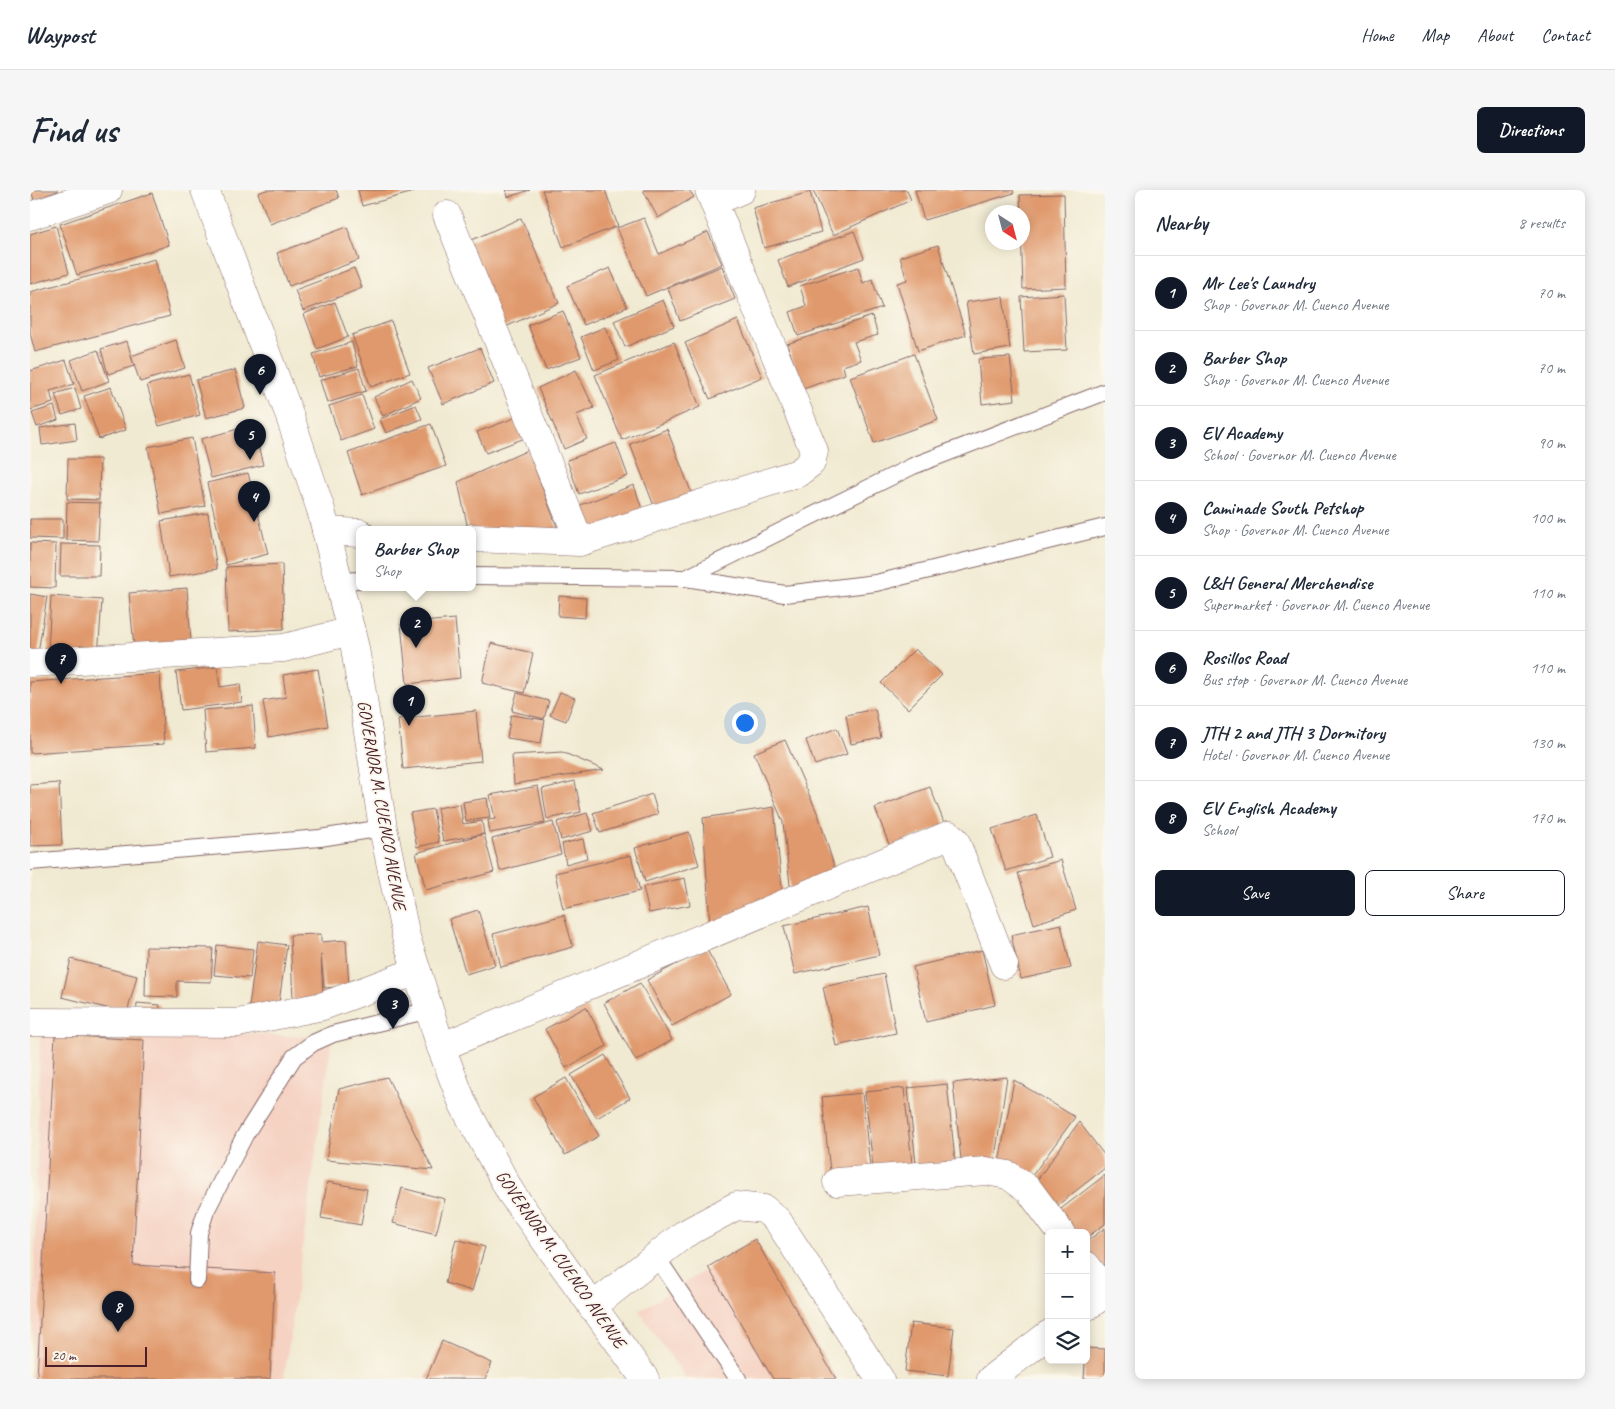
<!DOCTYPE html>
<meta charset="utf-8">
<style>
:root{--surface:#fff;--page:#f6f6f7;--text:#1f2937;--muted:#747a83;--line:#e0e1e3;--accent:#111827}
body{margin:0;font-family:Caveat,sans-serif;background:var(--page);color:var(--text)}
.controls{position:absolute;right:15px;bottom:15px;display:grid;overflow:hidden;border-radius:8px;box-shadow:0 2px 12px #0003}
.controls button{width:45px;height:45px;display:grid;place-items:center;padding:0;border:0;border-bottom:1px solid var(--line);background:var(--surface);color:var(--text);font:25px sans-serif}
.compass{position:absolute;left:955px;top:15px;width:45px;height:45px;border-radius:50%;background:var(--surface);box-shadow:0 2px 12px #0003;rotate:144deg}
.scale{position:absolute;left:15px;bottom:12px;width:102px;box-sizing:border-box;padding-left:5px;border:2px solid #4a1f2b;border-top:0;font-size:14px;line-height:18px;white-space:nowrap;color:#4a1f2b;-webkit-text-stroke:4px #fbf7ec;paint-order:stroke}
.you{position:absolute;left:714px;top:532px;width:18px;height:18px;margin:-12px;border:4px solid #fff;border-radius:50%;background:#1a73e8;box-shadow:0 0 0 8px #1a73e833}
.badge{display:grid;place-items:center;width:32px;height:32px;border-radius:50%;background:var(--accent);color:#fff;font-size:16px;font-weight:700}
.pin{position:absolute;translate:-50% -41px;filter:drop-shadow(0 1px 2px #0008)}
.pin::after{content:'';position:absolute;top:26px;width:18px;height:15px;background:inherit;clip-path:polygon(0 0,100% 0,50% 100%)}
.popup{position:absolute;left:326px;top:336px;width:120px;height:65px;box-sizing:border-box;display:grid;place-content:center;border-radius:8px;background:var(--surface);filter:drop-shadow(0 1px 4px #0005);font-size:16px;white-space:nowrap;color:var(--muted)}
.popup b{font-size:19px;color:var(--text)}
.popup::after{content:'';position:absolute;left:50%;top:100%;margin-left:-10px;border:10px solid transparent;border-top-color:var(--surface)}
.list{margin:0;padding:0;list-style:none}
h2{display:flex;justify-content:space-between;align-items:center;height:65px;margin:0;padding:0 20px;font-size:21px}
h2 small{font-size:16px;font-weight:400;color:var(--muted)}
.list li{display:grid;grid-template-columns:32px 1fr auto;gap:15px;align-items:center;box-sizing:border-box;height:75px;padding:0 20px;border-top:1px solid var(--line)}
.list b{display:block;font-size:19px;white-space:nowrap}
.list p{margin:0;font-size:16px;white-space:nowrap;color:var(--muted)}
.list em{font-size:16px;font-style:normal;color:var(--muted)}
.actions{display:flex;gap:10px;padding:15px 20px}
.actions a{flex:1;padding:11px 0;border:1px solid var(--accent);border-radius:8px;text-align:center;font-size:18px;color:var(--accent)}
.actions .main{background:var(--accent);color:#fff}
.icon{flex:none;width:28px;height:28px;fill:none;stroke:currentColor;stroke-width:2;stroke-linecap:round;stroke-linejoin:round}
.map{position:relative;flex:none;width:1075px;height:1189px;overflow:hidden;border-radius:8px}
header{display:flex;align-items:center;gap:30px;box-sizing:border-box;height:70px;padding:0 25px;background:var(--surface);border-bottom:1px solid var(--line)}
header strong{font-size:24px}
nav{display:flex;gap:28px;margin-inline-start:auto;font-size:18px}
.intro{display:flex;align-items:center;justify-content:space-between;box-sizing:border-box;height:120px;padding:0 30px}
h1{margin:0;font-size:35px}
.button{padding:12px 22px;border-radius:8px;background:var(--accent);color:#fff;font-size:18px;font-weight:700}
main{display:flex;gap:30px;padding:0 30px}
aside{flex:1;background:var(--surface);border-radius:8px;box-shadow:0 2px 12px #0003}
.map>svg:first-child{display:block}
</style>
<header>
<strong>Waypost</strong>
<nav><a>Home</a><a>Map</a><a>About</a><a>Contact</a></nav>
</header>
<div class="intro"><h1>Find us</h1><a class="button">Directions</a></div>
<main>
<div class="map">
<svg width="1075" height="1189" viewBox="0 0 1075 1189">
<rect width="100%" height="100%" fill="#fbf7ec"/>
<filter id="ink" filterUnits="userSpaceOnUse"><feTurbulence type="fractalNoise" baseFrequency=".02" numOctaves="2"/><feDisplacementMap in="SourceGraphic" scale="10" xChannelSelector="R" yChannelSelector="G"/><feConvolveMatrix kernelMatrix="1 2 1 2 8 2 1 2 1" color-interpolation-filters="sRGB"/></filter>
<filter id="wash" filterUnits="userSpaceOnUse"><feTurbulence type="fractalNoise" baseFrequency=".0096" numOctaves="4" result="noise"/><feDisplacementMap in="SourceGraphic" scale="20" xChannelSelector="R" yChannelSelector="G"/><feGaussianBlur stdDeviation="1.12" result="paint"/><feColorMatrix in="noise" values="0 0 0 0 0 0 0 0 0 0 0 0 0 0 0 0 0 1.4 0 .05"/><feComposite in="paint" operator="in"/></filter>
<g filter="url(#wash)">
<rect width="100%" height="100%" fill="#f1ead2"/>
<path fill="#f5d2c2" d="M10 833 302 848 254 1189H2Z
M725 1049 806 1189H656L609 1121Z"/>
<g id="blocks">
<path fill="#e0996c" d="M1 0H28V1L4 10Z
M236 0H306L309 8 240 34 228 3Z
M328 0H383L384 2 332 16Z
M476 0H500L478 7Z
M512 0H575L588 36 533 57Z
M613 0H659L664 7 628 28Z
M783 0H877L881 10 803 45Z
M885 0H983L984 3 894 30Z
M780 2 791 42 734 58 723 18Z
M122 3 139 55 47 85 30 34Z
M1034 4 1036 97 993 99 990 5Z
M491 28 529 113 473 138 435 53Z
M614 28 629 64 678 42 692 74 616 106 587 38Z
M26 36 39 83 0 94V44Z
M317 37 329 70 259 96 247 63Z
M824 41 834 68 758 97 748 70Z
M908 55 936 145 888 161 867 93 877 90 870 67Z
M125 69 140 126 5 162 0 143V102Z
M692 76 705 109 650 131 638 98Z
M828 77 833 93 842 89 852 118 768 146 760 122 776 116 770 96Z
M324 78 332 98 273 121 265 100Z
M580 78 597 117 554 135 537 96Z
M1034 104 1037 160 994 162 991 107Z
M973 107 980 158 944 164 936 112Z
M633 110 644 136 595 157 584 131Z
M305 112 318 147 287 159 274 124Z
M533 121 551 167 516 180 498 135Z
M842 126 848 145 824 152 831 170 813 176 815 184 773 199 757 154Z
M708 130 732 187 680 209 655 153Z
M361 131 380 183 341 197 322 145Z
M575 137 589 170 564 180 551 147Z
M146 150 155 178 110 192 101 166Z
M97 151 104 176 78 184 71 159Z
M322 152 328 176 289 187 283 164Z
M644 152 670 217 592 250 565 185Z
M450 158 464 193 413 214 398 178Z
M68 160 79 191 52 201 41 170Z
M884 164 908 230 844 253 820 187Z
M980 167 985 210 952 214 948 169Z
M36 170 44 194 20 201 23 213 0 220V181Z
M329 178 336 201 297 213 290 190Z
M205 180 215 218 176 228 166 190Z
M546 180 564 218 546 225 557 249 534 259 508 198Z
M159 184 170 225 129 236 117 195Z
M382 189 391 208 353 226 344 207Z
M81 197 96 240 69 249 54 206Z
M45 198 51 219 32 225 25 204Z
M332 205 344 239 311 251 299 216Z
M386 215 392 229 356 243 350 229Z
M24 216 28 230 7 237 2 223Z
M487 227 495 248 456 263 447 242Z
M45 233 47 250 12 255 10 238Z
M401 234 416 276 332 305 318 263Z
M223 235 233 275 181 288 171 249Z
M637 239 663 307 626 321 600 254Z
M162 248 175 316 131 324 118 257Z
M586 253 598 286 549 304 537 270Z
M498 260 529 342 438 339 428 292Z
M38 269H70L69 310 37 309Z
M218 283 238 364 196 375 177 293Z
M604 295 613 322 560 342 550 315Z
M37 312 70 313 68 351 36 350Z
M178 323 187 379 139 387 131 331Z
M0 329H33V349L0 348Z
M0 353 26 354 25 398 0 397Z
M31 354 70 355 69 386H30Z
M252 374 254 439 198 442 196 377Z
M157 398 161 451 104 457 99 403Z
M0 404 17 407 8 463 0 462Z
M21 406 72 410 68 466 18 462Z
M529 406 556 408 555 428 528 426Z
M425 429 430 488 377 494 371 434Z
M461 453 503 463 494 503 452 493Z
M885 459 912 485 878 519 851 493Z
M187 477 190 497 210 494 212 512 151 520 146 482Z
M288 479 298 536 239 547 233 511 256 507 253 485Z
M130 483 134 554 0 563V492Z
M530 502 545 508 536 531 520 525Z
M487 503 519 511 514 529 482 521Z
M223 516 226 558 176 562 173 520Z
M845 519 851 548 821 554 816 525Z
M446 521 451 571 373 579 368 529Z
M481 525 515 530 511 553 477 548Z
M807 538 817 564 785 575 776 550Z
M755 550 789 627 806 683 761 704 753 632 724 563Z
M532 562 574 580 484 594 482 565Z
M545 591 551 622 517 629 512 599Z
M29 593 32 655 0 656V595Z
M508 596 515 633 460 643 458 630 465 629 460 605Z
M900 597 915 635 860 657 845 618Z
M622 604 628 624 570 643 563 623Z
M457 608 460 628 436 631 433 612Z
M430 614 433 634 452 631 454 644 413 651 407 618Z
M744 617 753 708 680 736 673 628Z
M403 619 409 652 387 657 380 623Z
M557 623 563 641 531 650 527 632Z
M1007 625 1020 667 976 681 962 639Z
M523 632 531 664 470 681 462 649Z
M659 642 669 675 615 692 605 658Z
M454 644 464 682 396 700 386 663Z
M553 649 557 668 536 674 532 654Z
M601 665 610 701 533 719 525 683Z
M1031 670 1046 720 1004 734 988 683Z
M655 688 660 715 619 723 613 697Z
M838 717 849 765 765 784 754 736Z
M448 720 465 775 436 784 419 729Z
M534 725 543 757 471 777 463 744Z
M1031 734 1041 778 991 789 981 745Z
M291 744V752L316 750 319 796 294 798 291 765 293 809 263 810 260 745Z
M228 751 257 755 248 820 219 816Z
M187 755 223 759 220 788 184 785Z
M116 757 183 758 181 792 147 791V807L115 806Z
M676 758 701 804 642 836 617 790Z
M952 760 965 815 896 832 883 777Z
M41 769 107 786 97 823 32 807Z
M854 784 866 843 806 856 793 797Z
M610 793 642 850 606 871 574 813Z
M107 813 130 815 128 830 106 829Z
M556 817 577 856 536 878 515 839Z
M25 845 114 850 103 1075 245 1083 240 1189H7Z
M575 865 600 908 567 928 541 885Z
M357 887 403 980 296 970 309 899Z
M977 887 964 975 932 979 923 893Z
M536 888 569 946 535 965 503 907Z
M984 890 1045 927 996 994 968 978Z
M917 894 926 979 887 983 878 898Z
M874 898 883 983 844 987 835 902Z
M832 903 841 986 801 991 792 907Z
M1049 932 1075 966V978L1020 1021 1002 997Z
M1075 985V1034L1056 1048V1043H1037L1023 1025Z
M297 992 337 999 331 1035 291 1028Z
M372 998 415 1009 406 1044 363 1033Z
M1075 1038V1087L1056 1068V1052Z
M426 1049 455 1057 442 1101 415 1093Z
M725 1049 806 1189H743L678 1077Z
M881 1133 924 1138 918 1186 875 1181Z
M412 1151 462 1173 455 1189H396Z
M1056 1158 1075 1159V1189H1054Z"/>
</g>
</g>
<g filter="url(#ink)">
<use href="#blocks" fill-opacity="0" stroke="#846665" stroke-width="1"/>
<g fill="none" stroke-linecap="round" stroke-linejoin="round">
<defs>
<path id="lane" d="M442 386 656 388 755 404 846 393 1075 337
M656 388 883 276 1075 202
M310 391 330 390
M0 672 290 648 353 638
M626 1066 708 1189
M167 1090 169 1043 176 1021 215 945 264 867 283 853 303 844 399 820"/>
<path id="street" d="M684 12 711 0
M417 25 550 352
M0 26 78 0
M296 341 330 343
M442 348 550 352 768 283 781 273 784 261 679 0
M0 473 254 458 321 441
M0 832 208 833 293 816 387 781
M411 857 919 645 925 650 974 775
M807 992 956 981 978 985 999 1000 1031 1043
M1056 1075 1075 1100
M562 1117 653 1045 706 1016 734 1019 748 1031 850 1189
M1056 1117 1075 1104
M961 1189 1019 1144"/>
<path id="secondary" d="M175 0 258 221 291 320 325 458 353 638 376 747 411 857 433 914 481 1003 615 1189"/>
</defs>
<use href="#lane" stroke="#846665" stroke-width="18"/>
<use href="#street" stroke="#846665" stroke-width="29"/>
<use href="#secondary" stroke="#846665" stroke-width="29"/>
<use href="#lane" stroke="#fff" stroke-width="16"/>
<use href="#street" stroke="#fff" stroke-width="28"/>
<use href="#secondary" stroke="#fff" stroke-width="28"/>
</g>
</g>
<g text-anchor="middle" stroke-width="4" stroke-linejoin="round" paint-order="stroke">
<g font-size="18" fill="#4a1f2b" stroke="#fbf7ec">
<text transform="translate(352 615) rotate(80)" y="6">GOVERNOR M. CUENCO AVENUE</text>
<text transform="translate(531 1069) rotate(55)" y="6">GOVERNOR M. CUENCO AVENUE</text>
</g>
</g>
</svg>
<div class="controls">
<button>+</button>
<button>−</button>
<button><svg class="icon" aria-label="layers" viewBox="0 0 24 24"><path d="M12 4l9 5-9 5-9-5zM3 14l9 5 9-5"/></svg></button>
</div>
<svg class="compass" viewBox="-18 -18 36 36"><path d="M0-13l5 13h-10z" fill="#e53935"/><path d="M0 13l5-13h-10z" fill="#747a83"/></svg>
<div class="scale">20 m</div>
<div class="you"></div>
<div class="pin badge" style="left:379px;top:536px">1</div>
<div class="pin badge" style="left:386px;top:458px">2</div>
<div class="popup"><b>Barber Shop</b>Shop</div>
<div class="pin badge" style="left:363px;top:839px">3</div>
<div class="pin badge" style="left:224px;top:332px">4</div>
<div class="pin badge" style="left:220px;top:270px">5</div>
<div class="pin badge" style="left:230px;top:205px">6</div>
<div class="pin badge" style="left:31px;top:494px">7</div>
<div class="pin badge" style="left:88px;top:1142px">8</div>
</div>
<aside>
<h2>Nearby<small>8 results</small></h2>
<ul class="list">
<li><span class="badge">1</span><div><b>Mr Lee's Laundry</b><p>Shop · Governor M. Cuenco Avenue</p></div><em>70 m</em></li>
<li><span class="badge">2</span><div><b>Barber Shop</b><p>Shop · Governor M. Cuenco Avenue</p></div><em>70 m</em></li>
<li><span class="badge">3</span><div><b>EV Academy</b><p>School · Governor M. Cuenco Avenue</p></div><em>90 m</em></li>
<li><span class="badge">4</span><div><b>Caminade South Petshop</b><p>Shop · Governor M. Cuenco Avenue</p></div><em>100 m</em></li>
<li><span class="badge">5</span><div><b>L&amp;H General Merchendise</b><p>Supermarket · Governor M. Cuenco Avenue</p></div><em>110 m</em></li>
<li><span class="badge">6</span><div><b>Rosillos Road</b><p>Bus stop · Governor M. Cuenco Avenue</p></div><em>110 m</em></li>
<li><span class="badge">7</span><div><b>JTH 2 and JTH 3 Dormitory</b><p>Hotel · Governor M. Cuenco Avenue</p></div><em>130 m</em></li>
<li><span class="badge">8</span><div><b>EV English Academy</b><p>School</p></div><em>170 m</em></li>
</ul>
<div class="actions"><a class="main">Save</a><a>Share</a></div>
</aside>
</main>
